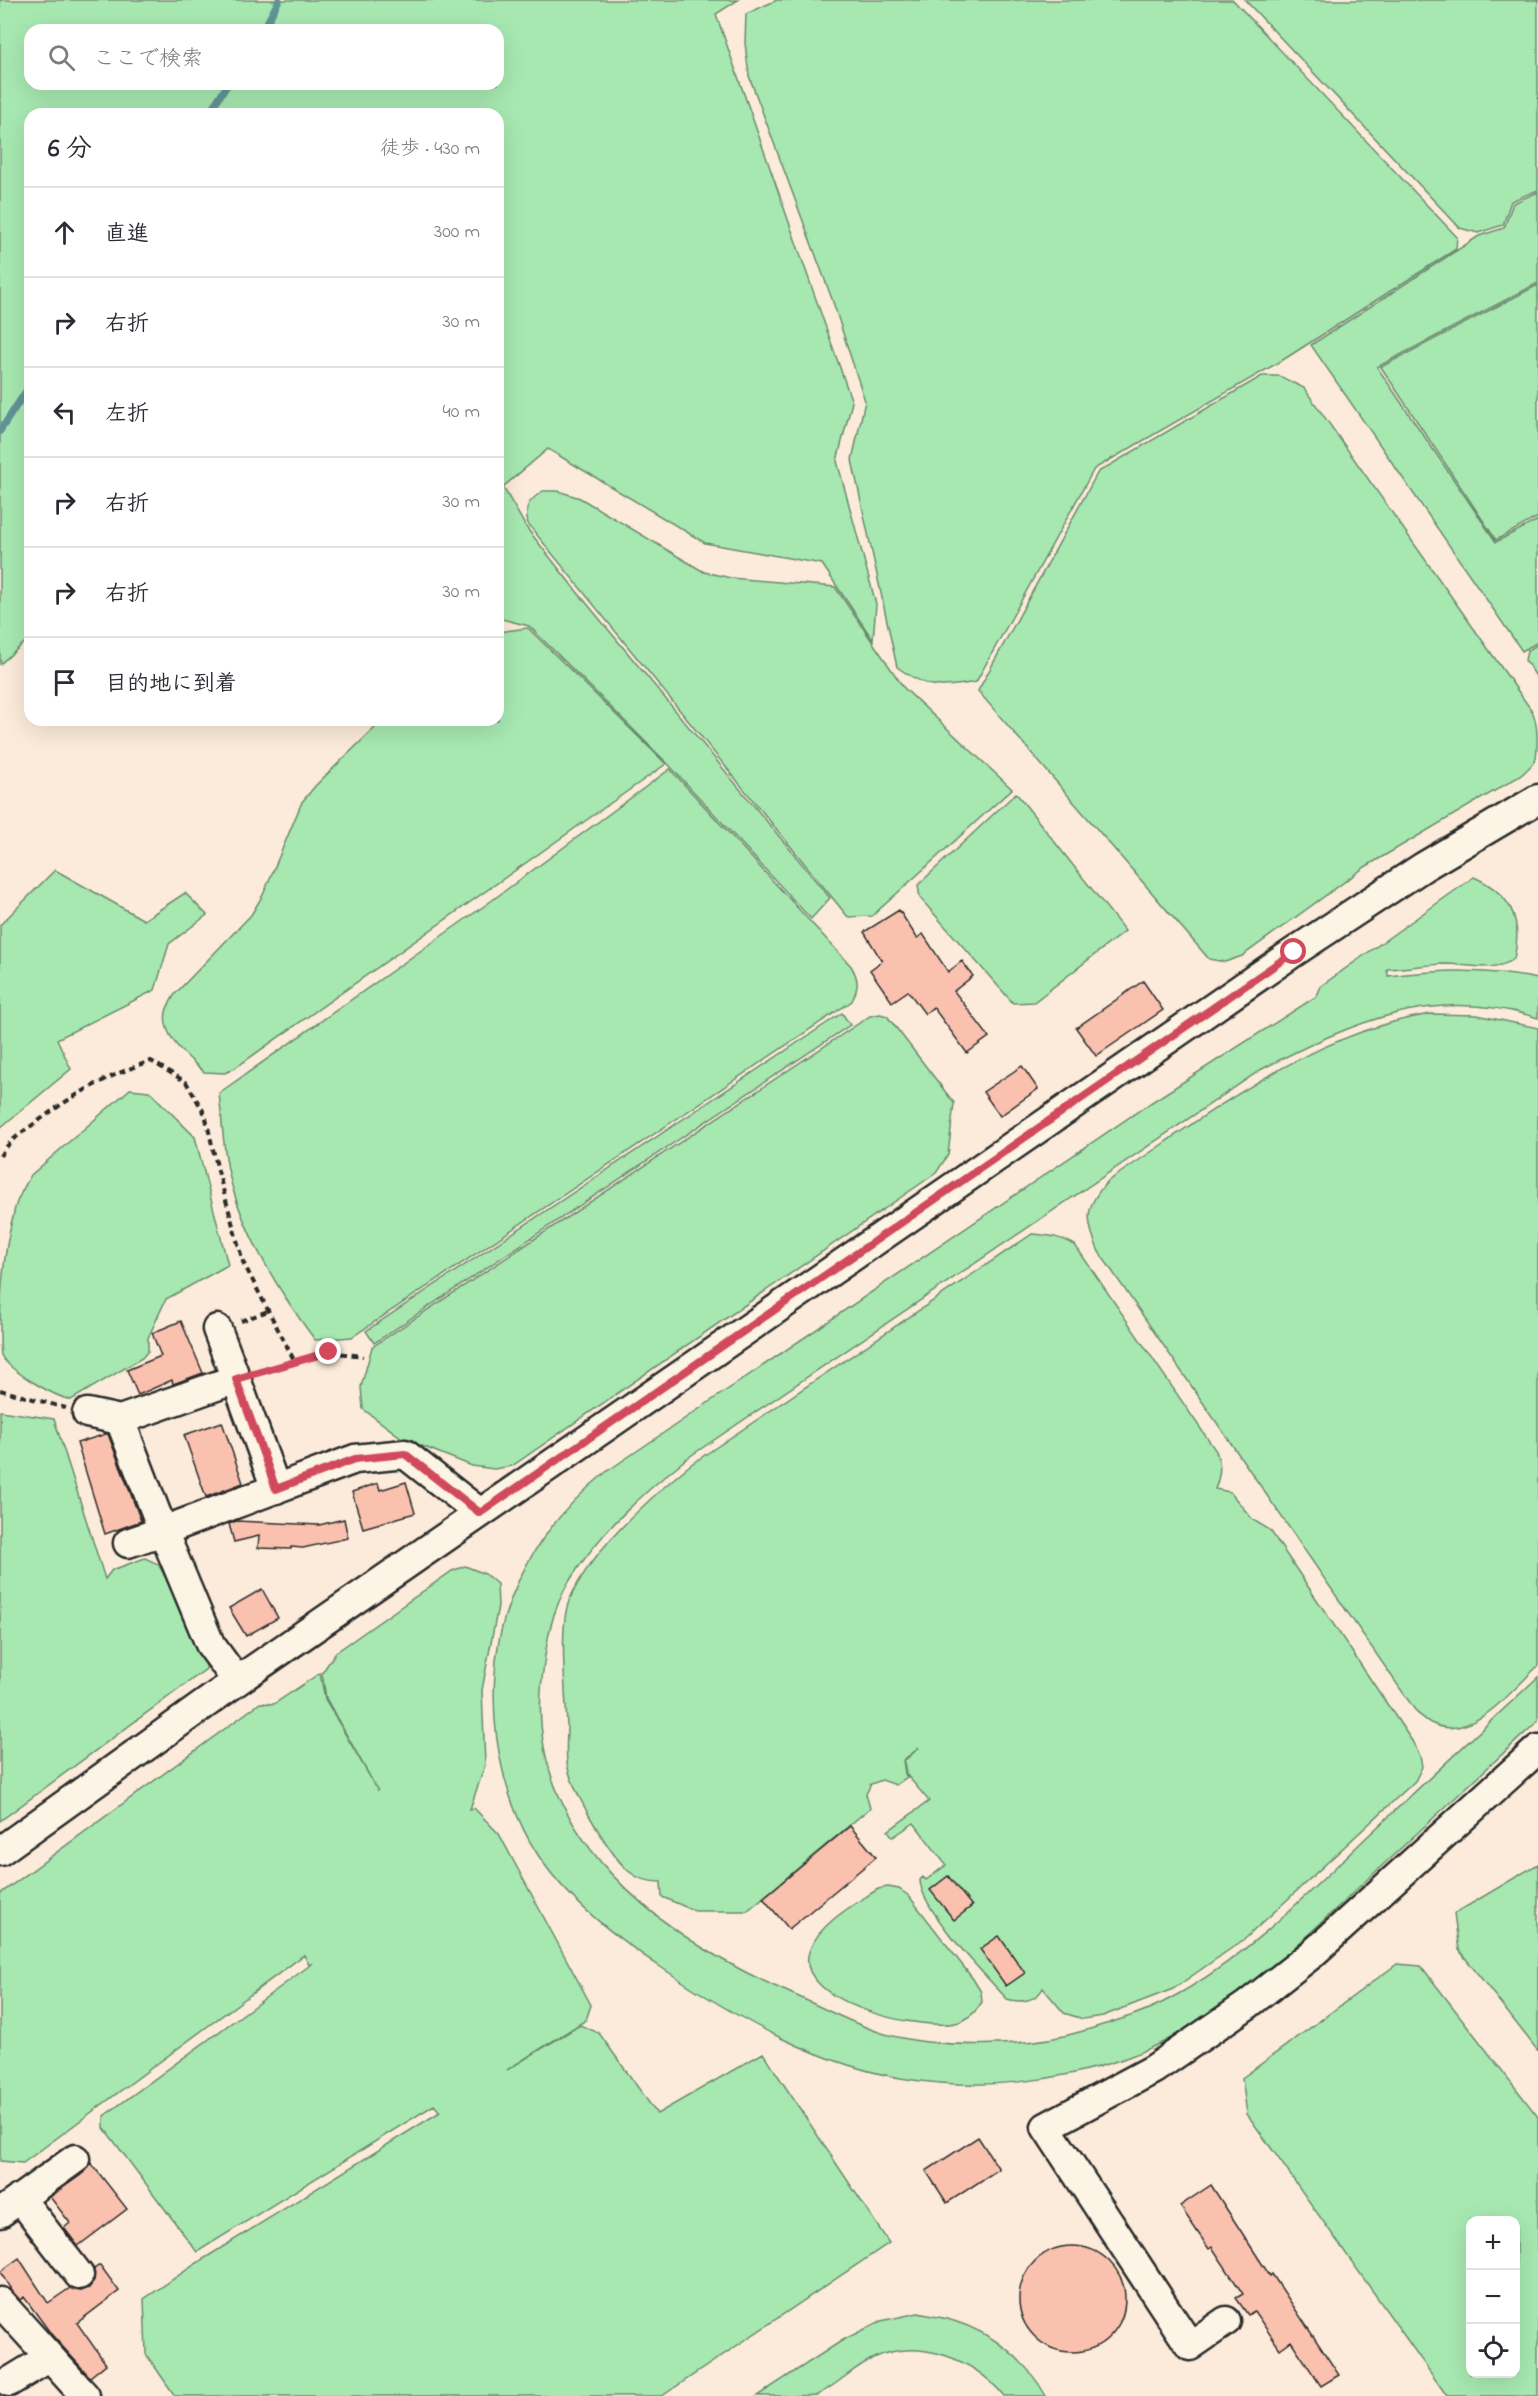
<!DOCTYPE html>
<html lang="ja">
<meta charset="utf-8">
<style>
:root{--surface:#fff;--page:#f7f7f7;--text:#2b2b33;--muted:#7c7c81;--line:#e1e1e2}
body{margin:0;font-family:"Indie Flower","Klee One",sans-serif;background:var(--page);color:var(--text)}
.controls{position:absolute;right:18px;bottom:18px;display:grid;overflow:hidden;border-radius:12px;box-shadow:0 6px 24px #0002}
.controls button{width:54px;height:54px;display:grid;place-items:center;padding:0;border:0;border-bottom:2px solid var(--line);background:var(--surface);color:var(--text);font:30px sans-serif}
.stop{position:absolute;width:18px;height:18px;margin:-14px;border:4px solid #d1495b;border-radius:50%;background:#fff}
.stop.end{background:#d1495b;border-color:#fff;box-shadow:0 2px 6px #0008}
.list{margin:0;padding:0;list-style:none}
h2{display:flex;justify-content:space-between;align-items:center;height:78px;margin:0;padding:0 24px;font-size:26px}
h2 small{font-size:20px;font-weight:400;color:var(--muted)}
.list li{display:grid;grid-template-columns:39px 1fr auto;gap:18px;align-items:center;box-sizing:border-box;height:90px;padding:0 24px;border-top:2px solid var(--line)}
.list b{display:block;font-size:22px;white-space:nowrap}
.list em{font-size:20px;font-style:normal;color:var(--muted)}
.icon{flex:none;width:33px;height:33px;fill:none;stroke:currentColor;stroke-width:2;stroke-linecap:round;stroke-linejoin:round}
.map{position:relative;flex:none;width:1538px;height:2396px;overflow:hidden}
.search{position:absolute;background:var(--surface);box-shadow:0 6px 24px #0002;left:24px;top:24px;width:480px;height:66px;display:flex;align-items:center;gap:15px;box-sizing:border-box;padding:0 21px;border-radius:18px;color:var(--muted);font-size:22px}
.panel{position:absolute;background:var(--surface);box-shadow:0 6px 24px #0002;left:24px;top:108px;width:480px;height:618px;border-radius:18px}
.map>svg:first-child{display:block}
</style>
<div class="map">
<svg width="1538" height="2396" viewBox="0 0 1538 2396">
<rect width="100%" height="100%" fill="#fcebda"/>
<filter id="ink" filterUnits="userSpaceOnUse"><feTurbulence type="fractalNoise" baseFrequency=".0167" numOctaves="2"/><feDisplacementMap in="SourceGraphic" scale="12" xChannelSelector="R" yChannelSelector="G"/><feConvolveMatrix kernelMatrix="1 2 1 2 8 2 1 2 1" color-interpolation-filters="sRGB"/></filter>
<g filter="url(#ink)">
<path fill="#a7e8b1" stroke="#698a6e" stroke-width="1.5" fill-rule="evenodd" d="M0 0H738L716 14 852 402 837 461 876 604 873 640 822 564 705 543 548 449 503 487 526 527 574 588 830 898 811 919 669 765 529 626 498 618V114H30V638L0 664ZM30 30H498V84H30Z
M777 0H1233L1457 237 1456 249 1286 358 1094 469 976 682C939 688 929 690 897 667L852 460 865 401 832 299 749 76 745 43 746 14Z
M1245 0H1538V190L1511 201 1503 225 1478 233 1460 228Z
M1538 192V283L1377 367 1496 542 1538 520V642L1522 651 1311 345 1479 236 1504 228 1513 203Z
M1538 285V517L1496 540 1381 367Z
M1262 376H1279L1304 388 1532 711C1538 723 1538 744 1536 758 1533 765 1526 771 1520 776L1365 867 1242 956 1225 962 1209 959 978 691 1098 472Z
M543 491H558L580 498 704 572 731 578 835 587 904 688 1012 789 872 916 848 917 528 524C524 506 528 501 543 491Z
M528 628 666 764 235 1068 225 1073 204 1072C188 1057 161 1037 166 1012 167 1006 172 1000 175 994L251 915 263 895 302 802 316 785 383 720H498V632Z
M1538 644V679L1525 660 1527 651Z
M670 769 851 966C859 979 859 987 852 1001L352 1337 315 1340C280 1293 242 1232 229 1174 223 1148 222 1119 219 1093L487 904Z
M1016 793 1125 931 1034 1002 1013 1003 920 898 918 885Z
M55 870 144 920 185 893 207 915 169 944 155 990 57 1039 71 1069 0 1128V925Z
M1474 877C1511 894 1523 919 1514 959 1494 973 1467 964 1444 964 1425 965 1406 968 1387 969L1388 976C1442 970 1484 968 1538 979V1018C1435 985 1353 1022 1262 1069L686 1459C642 1494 600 1532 570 1580 551 1610 546 1644 542 1679 524 1835 662 1938 790 1993 822 2007 852 2024 885 2034 940 2049 1028 2048 1083 2031 1113 2022 1145 2013 1173 1997 1248 1956 1307 1894 1369 1835 1425 1782 1482 1729 1538 1677V1721C1478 1777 1418 1832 1358 1888 1287 1954 1218 2026 1123 2059 1058 2082 981 2090 913 2080 821 2067 738 2019 662 1968 622 1941 581 1911 551 1873 507 1818 490 1742 495 1673 500 1591 543 1523 606 1472L1152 1102 1317 996 1321 986Z
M842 1013 850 1025 374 1343 366 1331Z
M880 1014 887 1016 954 1103 948 1155 936 1173 512 1466 494 1469 472 1466 402 1438 363 1409 361 1387 372 1347 870 1016Z
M1430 1014 1477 1015 1538 1028V1666C1512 1690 1472 1742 1433 1724 1427 1722 1422 1716 1417 1713L1099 1252C1085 1220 1084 1207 1108 1181 1208 1115 1308 1034 1430 1014Z
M130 1089 149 1091 195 1137 228 1265 166 1299 148 1338V1351L142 1358 71 1400C54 1396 9 1371 1 1355 0 1349 0 1339 0 1333 0 1291 4 1249 15 1208 18 1196 25 1186 31 1175Z
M1032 1234C1049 1235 1061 1237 1075 1245L1216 1451C1222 1465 1220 1476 1215 1489L1230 1492 1253 1520 1270 1530 1412 1741 1420 1756 1422 1767 1415 1781 1246 1938 1173 1989 1103 2016 1083 2019 1064 2013 1043 1988C1036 2002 1019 2003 1007 1999 985 1975 921 1910 920 1880L923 1877 926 1880 946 1865 914 1823 893 1837 888 1831 929 1801 906 1774 904 1761 919 1748 903 1760 905 1774 907 1777 896 1785 882 1780 871 1784 866 1794 870 1808 747 1911H695L662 1897 661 1882C650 1882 640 1880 631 1873 611 1858 574 1793 568 1768 565 1756 567 1740 567 1727 566 1696 559 1631 568 1604 586 1554 650 1498 690 1465Z
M0 1411 54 1419 105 1579 112 1570 145 1558 158 1564 207 1652 206 1669 0 1821Z
M465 1566 485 1574 497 1584 498 1606 482 1690 485 1765 470 1809 474 1808 499 1834 591 2005 586 2020 507 2070 580 2025 599 2033 657 2114 763 2053 889 2243 662 2396H175L146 2354 144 2299 197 2263 440 2112 434 2105 197 2252 104 2128V2116L313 1963 309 1965 304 1955 23 2163 0 2161V1894L260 1703 274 1704 320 1673 325 1699 378 1791 326 1698 322 1673 335 1653 452 1571Z
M1538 1864V2051L1459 1950 1454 1914Z
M888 1887 899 1889 909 1896 973 1979 981 1992 982 2002C977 2010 971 2017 962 2021 928 2035 788 2002 810 1949 821 1922 855 1904 878 1889Z
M1397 1964 1421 1966 1538 2117V2396H1447L1247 2114 1242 2078ZM1470 2220H1516V2374H1470Z
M918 2313C930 2316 943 2317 954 2321 993 2333 1027 2361 1046 2396H1004C974 2359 920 2338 876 2357 854 2366 838 2385 817 2395 808 2396 770 2396 757 2396L843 2340 881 2321Z"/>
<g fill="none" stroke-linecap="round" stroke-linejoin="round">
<path stroke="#629396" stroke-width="7" d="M263 30 279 0
M208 114 228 84
M0 431 30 385"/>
</g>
<path fill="#fac1af" stroke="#2b2b2b" stroke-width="1.5" d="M899 910 917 938 923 934 948 972 962 961 973 976 954 991 989 1037 967 1053 933 1007 925 1014 908 991 892 1002 870 970 882 961 864 932Z
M1143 981 1163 1010 1096 1056 1076 1028Z
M1022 1066 1038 1089 1000 1116 983 1092Z
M181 1321 203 1373 173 1384 172 1380 138 1395 127 1370 161 1356 152 1333Z
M222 1422 243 1483 206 1497 184 1435Z
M106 1434H108L141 1521 105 1534 77 1443Z
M406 1482 415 1513 363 1528 352 1492 378 1483 380 1490Z
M344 1519 348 1538 303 1548 291 1547V1549L258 1548 259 1536 234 1542 229 1524 236 1521 319 1525Z
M262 1589 278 1618 246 1636 229 1608Z
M850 1826 876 1857 789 1929 763 1898Z
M948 1876 972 1906 954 1920 930 1890Z
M999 1936 1025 1973 1006 1986 980 1949Z
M978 2137 999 2169 947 2203 926 2171Z
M91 2163 127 2209 78 2246 64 2228 70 2223 50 2197 85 2172Z
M1211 2185 1270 2276 1272 2274 1339 2375 1321 2386 1291 2341 1280 2349 1254 2311 1248 2315 1236 2298 1243 2294 1212 2247 1209 2249 1180 2206Z
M1019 2299a53 53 0 1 1 106 0a53 53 0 1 1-106 0Z
M19 2258 48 2303 70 2288 81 2291 89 2288 94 2281V2269L100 2265 119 2291 77 2323 106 2364 90 2377 52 2335 24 2297 20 2300 12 2291 0 2272Z"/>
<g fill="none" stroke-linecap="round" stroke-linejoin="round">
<defs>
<path id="minor" d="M217 1329 236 1379
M87 1413 120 1420
M128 1543 163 1531 120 1420 236 1379 276 1489
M237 1681 210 1644 163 1531 355 1459 405 1454 480 1513
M0 1851 237 1681 1294 952 1423 867 1538 799
M20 2198 79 2275
M0 2213 75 2159
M0 2302 85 2396
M1226 2321 1190 2346 1046 2127 1154 2069 1247 2005 1312 1954 1538 1749
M9 2382 50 2357"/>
</defs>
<use href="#minor" stroke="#2b2b2b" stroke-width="33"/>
<path stroke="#2b2b2b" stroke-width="4" stroke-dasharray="6 4.5" stroke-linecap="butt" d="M0 1156C9 1141 22 1132 37 1122 72 1095 109 1075 151 1061L186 1082 205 1114 218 1171 243 1262 295 1362
M241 1321 268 1311
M260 1372 329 1352 363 1356
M0 1390 66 1408"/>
<use href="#minor" stroke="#fcf5e5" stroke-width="28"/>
</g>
</g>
<g fill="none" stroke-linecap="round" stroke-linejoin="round" filter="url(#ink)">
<path stroke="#d1495b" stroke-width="8" d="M329 1352 236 1379 276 1489 355 1459 405 1454 480 1513 1294 952"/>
</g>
</svg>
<div class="controls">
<button>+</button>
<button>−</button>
<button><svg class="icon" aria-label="locate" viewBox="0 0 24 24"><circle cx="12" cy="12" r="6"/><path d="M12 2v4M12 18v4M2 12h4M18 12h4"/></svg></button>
</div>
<div class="stop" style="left:1294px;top:952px"></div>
<div class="stop end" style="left:329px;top:1352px"></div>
<div class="search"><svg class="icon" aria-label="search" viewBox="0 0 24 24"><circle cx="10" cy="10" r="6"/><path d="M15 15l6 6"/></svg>ここで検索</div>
<section class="panel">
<h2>6 分<small>徒歩 · 430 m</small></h2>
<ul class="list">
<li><svg class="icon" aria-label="ahead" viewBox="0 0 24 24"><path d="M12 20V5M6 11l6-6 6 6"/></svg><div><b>直進</b></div><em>300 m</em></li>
<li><svg class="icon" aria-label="right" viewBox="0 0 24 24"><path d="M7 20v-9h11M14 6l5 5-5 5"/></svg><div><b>右折</b></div><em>30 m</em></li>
<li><svg class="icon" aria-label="left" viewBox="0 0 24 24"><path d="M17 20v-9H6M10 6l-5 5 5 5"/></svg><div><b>左折</b></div><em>40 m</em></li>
<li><svg class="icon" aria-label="right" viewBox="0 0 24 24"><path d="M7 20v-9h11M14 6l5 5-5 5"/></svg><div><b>右折</b></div><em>30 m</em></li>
<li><svg class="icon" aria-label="right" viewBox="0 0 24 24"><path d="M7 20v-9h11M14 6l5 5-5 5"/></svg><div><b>右折</b></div><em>30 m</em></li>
<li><svg class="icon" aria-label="arrive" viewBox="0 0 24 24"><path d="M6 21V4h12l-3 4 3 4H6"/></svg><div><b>目的地に到着</b></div></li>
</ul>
</section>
</div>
